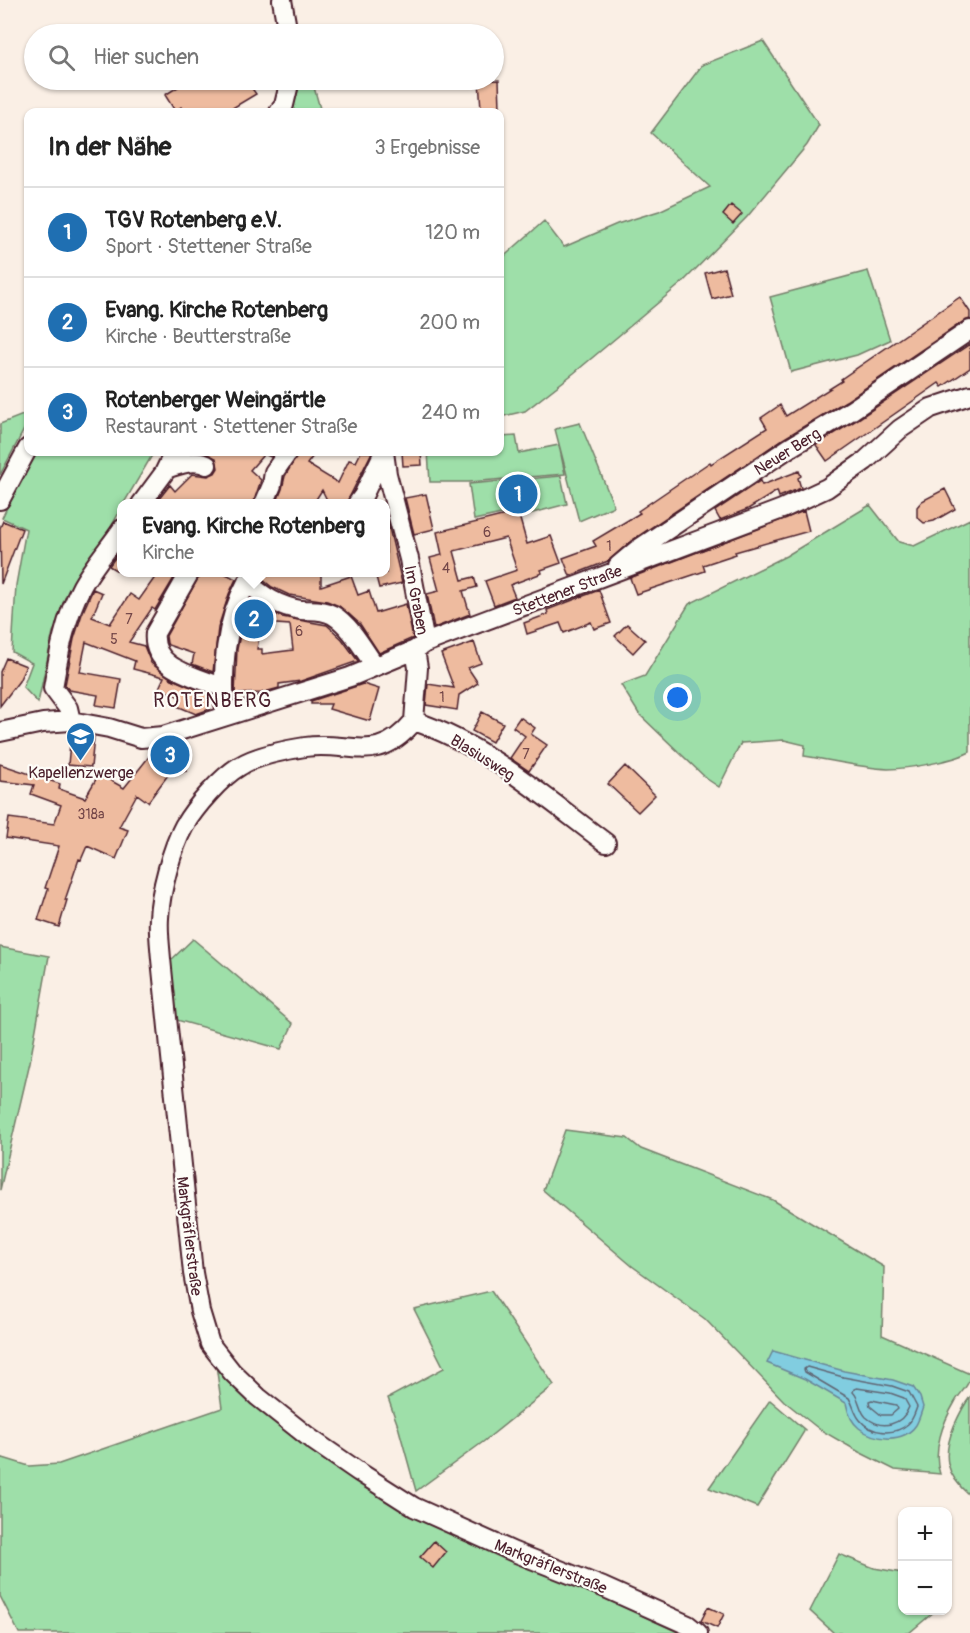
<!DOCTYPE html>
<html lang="de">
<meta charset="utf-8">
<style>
:root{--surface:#fff;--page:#f2f2f2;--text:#222;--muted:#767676;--line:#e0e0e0;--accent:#1f6fb2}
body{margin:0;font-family:Pangolin,sans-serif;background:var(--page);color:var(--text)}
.controls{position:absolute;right:18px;bottom:18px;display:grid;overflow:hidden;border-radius:12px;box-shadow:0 2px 4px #0004}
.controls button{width:54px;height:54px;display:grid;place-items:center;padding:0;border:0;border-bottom:2px solid var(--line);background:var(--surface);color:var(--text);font:30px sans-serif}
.you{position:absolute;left:678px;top:698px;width:21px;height:21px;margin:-15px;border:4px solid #fff;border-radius:50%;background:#1a73e8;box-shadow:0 0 0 9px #1a73e833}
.badge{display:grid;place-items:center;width:39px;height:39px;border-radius:50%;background:var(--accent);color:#fff;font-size:20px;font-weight:700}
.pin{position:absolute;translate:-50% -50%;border:3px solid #fff;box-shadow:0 2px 6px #0006}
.popup{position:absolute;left:117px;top:499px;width:273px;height:78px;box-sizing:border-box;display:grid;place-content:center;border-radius:12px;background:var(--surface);filter:drop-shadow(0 2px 4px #0005);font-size:20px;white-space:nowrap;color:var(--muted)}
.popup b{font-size:22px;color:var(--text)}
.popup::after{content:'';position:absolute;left:50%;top:100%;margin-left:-12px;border:12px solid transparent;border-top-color:var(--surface)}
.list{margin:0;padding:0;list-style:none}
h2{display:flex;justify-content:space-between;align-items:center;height:78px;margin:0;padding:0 24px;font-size:26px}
h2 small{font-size:20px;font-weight:400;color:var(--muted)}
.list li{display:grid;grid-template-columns:39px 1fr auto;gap:18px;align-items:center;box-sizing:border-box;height:90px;padding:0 24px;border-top:2px solid var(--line)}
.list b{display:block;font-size:22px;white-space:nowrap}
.list p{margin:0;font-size:20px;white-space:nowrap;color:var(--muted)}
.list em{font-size:20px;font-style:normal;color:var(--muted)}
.icon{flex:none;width:33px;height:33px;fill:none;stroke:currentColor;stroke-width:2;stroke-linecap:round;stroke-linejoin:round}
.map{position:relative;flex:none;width:970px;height:1633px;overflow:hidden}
.search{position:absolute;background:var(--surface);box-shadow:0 2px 4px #0004;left:24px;top:24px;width:480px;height:66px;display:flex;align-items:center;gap:15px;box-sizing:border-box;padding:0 21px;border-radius:33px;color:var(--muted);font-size:22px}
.panel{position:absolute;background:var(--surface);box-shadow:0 2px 4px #0004;left:24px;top:108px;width:480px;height:348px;border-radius:12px}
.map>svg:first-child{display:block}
</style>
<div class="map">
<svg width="970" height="1633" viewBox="0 0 970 1633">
<rect width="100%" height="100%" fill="#faefe5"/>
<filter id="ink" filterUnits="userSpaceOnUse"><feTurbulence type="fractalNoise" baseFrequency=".0167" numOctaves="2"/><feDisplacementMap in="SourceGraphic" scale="12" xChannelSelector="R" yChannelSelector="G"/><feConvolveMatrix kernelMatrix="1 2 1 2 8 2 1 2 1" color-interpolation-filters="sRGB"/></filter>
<g filter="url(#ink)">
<path fill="#9edfa9" stroke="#747f6a" stroke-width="1.5" d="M763 41 819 125 807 145 747 217 683 282 574 373 525 411 500 417V260L544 221 564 247 617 224 659 211 710 187 651 133 702 65Z
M301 80H312L321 112H292Z
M868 271 890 340 857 355 791 372 770 297Z
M28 413V422L0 475V424Z
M580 423 614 506 579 521 555 429Z
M516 436 519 453 559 445 565 474 469 482H430L428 452H500V437Z
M33 452H154L124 503 122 504V507L53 632 38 703 23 687 32 663 12 652 16 585 26 529 2 518Z
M561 476 567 504 521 516 519 510 474 520 469 484Z
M870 505 899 542 914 546 970 519V752C953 761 908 769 888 769 862 768 830 760 804 756L805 745 784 740 741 743 719 787 707 779 639 714 621 685 645 676 689 604 786 556Z
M193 939 293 1024 281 1049 173 1019 169 962Z
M0 947 49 956 30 1062 0 1190Z
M565 1130 627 1138 641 1149 773 1200 884 1267 882 1335 970 1374C970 1386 961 1391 955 1402 943 1422 932 1451 940 1474L895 1470 859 1452 819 1429 784 1401 705 1319 632 1266 543 1190Z
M491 1291 554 1385 483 1442 416 1491 398 1426 388 1398 444 1368 414 1309Z
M216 1365 308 1441 398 1508 511 1560 600 1596 680 1633H19L0 1596V1457L29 1466 59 1464 222 1408Z
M970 1397V1496C945 1474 942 1456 954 1426 959 1415 963 1406 970 1397Z
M770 1400 805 1430 757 1507 709 1488Z
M839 1554 874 1568 902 1573V1610L935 1611 909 1633H834L810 1611Z"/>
<path fill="#81cde0" stroke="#6b8798" stroke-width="1.5" d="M773 1351 844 1371 893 1380 913 1387 920 1397 923 1407C921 1413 919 1420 916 1425 903 1444 874 1440 859 1428 851 1422 848 1413 846 1403L805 1379 767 1363Z"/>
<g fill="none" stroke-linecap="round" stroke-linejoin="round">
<path stroke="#606573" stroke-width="1.5" d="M807 1367 843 1377 892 1386 909 1392 917 1407C915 1412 913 1420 908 1424 894 1436 871 1434 860 1420 854 1413 854 1406 849 1398L805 1372 804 1369Z
M857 1388 890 1393 904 1398 909 1407C902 1425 882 1431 866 1417 859 1410 860 1399 853 1392L854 1389Z
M872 1400 896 1405 898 1409 891 1415H881L870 1406 869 1401Z"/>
</g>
<path fill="#eebb9f" stroke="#4a1f2b" stroke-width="1.5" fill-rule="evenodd" d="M189 80H246L256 94 226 112H185L181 107 175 111 165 95Z
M499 80 500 108 481 109 479 81Z
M731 205 742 214 733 224 723 215Z
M724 268 731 294 712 299 705 273Z
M960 297 970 312V319L964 321 846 401 783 439 631 541 608 561 570 576 563 558 596 546 593 541 640 513 638 511 710 462 711 464 767 428 761 418 780 405 786 416 842 381 841 379Z
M970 344V368L942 387 939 383 827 461 816 445 858 419Z
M200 452H275L271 457 264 454 250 470 261 480 253 504H155L170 485 175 491 192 474 208 476 215 473 218 468 216 458Z
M299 452H316L307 464 338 483 349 460 356 462 361 452H372L346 504H329L322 490 313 504H276L282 489 285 476Z
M402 452H421L422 465 403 466Z
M799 471 801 476 798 478 801 488 779 497 777 491 748 509 720 520 715 511 760 481 762 485Z
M945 489 955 509 934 521 924 523 917 517V507L922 501Z
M426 494 434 529 414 534 405 498Z
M804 511 809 531 735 552 736 554 703 565 705 571 636 594 630 578Z
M518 512 527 544 551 536 561 563 541 570 542 573 510 585 515 597 494 605 485 581 517 570 506 538 454 551 462 580 474 577 477 587 463 591 470 614 434 628 427 594 439 591 430 558 442 555 437 532Z
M386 515 402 583 379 588 375 573H386Z
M3 521 22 529 1 584 0 528Z
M122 548V574L109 566Z
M158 573H177L155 610 152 608 129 642 144 646 151 663 172 679 213 696 210 709 196 714 177 706 180 697 159 688 164 677 133 669 135 661 86 642 80 672 121 679 116 708 96 705 98 695 69 690 65 685 74 639 82 614 93 589 102 593 92 617 110 624 130 594 139 600Z
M201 573H224L236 579 229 594 218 628 213 672 192 664 194 654 168 645 167 643 166 636Z
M254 573H276L272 575 321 574V586L351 576 358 595 369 591 376 613 406 604 413 638 379 653 360 624 339 606 327 601 289 595 272 587Z
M599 590 611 623 594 629 591 622 564 633 560 623 527 634 524 623 548 614 547 610Z
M251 600 266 610 282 617 327 625 342 639 358 661 301 681 279 684V688L261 693 235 694 237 649 244 617ZM261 623 290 625 293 650 262 654V649H257Z
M627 624 645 640 633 653 615 636Z
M474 642 481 663 468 668 478 683 459 695 457 710 426 705 428 684 454 688 441 654Z
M6 658 26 666 19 681 0 706V672Z
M363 684 379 689 370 721 329 709 331 704H311V701Z
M482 712 503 723 492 742 472 731Z
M520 717 535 728 531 734 547 745 529 771 510 758 525 736 513 727Z
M71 732 94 737 91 767 68 765Z
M179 744 187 771 168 775 148 802 137 794 119 827 128 830 116 859 87 846 81 860 79 859 65 900H67L59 927 38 920 48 889 45 888 59 846 6 838 9 818 54 824 61 805 31 794 34 785 0 781V764L60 784 59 789 85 798 99 774 124 788 152 753Z
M625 766 655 795 638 812 608 784Z
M434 1541 446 1552 433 1568 420 1557Z
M708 1607 724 1614 717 1628 701 1621Z"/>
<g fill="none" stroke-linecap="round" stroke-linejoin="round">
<defs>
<path id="minor" d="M282 0 288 34
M279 112 284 105 290 80
M384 452 387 474 409 559 425 643
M166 469C180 464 194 459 207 465
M0 500 28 448
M141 504 164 473 174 452
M264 504 272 485 274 472 288 452
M357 504 363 496 384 452
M618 566 637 550 789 448 852 410 970 330
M190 572 155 633C151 670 197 676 223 688
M225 716C222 669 224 624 247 582 264 597 278 606 301 610 313 611 321 609 333 615 351 626 363 649 375 666
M71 721 68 708 53 688C59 653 65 618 82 586 93 566 109 548 122 529
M414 721C376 767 350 740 305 747 286 750 256 756 240 766 221 777 195 807 184 826 172 848 160 892 159 918 158 931 160 946 161 959L193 1273 200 1311 210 1344 232 1372 258 1397 311 1439 359 1472 414 1507 514 1552 603 1587 688 1625 698 1633
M414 721C484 744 547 799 606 843
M414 721 418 668 415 650
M0 732 43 723 71 721 109 728 141 738 163 736 350 677 415 650 425 643 782 509 827 488 865 461 900 429 931 408 970 395"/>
</defs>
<use href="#minor" stroke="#4a1f2b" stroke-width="22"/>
<use href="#minor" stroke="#fdfcf7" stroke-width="18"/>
</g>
</g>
<defs>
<symbol id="school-pin" viewBox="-11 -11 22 30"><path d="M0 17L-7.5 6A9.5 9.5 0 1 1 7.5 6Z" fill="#1f6fb2" stroke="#fdfcf7"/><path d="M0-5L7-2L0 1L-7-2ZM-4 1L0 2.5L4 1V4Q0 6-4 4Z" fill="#fff"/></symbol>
</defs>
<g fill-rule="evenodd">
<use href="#school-pin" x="64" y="720" width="33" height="45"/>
</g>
<g text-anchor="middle" stroke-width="4.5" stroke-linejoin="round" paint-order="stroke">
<g font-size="14" fill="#734648">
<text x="487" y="537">6</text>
<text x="609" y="551">1</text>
<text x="446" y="573">4</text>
<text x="129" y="624">7</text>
<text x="299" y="636">6</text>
<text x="114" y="644">5</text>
<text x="442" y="702">1</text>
<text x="526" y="759">7</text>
<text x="91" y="819">318a</text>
</g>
<g font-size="16" fill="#4a1f2b" stroke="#fdfcf7">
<text transform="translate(787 451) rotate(-32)" y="6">Neuer Berg</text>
<text transform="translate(567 590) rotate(-21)" y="6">Stettener Straße</text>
<text transform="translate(417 600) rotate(79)" y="6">Im Graben</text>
<text transform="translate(483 757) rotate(32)" y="6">Blasiusweg</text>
<text transform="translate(190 1236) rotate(83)" y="6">Markgräflerstraße</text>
<text transform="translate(551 1566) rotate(22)" y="6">Markgräflerstraße</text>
</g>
<g font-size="16" fill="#4a1f2b" stroke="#fdfcf7">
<text x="81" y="778">Kapellenzwerge</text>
</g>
<g font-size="20" letter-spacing="1.5" fill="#4a1f2b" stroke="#fdfcf7">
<text x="213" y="707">ROTENBERG</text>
</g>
</g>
</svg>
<div class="controls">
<button>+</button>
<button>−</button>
</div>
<div class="you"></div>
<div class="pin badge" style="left:518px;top:494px">1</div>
<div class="pin badge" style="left:254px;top:619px">2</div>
<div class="popup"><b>Evang. Kirche Rotenberg</b>Kirche</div>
<div class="pin badge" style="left:170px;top:755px">3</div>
<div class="search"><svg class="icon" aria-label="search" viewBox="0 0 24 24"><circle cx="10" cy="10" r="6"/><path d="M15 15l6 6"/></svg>Hier suchen</div>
<section class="panel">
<h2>In der Nähe<small>3 Ergebnisse</small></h2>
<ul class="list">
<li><span class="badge">1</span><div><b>TGV Rotenberg e.V.</b><p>Sport · Stettener Straße</p></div><em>120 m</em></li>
<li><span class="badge">2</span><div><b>Evang. Kirche Rotenberg</b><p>Kirche · Beutterstraße</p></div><em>200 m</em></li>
<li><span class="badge">3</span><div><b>Rotenberger Weingärtle</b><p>Restaurant · Stettener Straße</p></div><em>240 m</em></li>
</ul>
</section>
</div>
